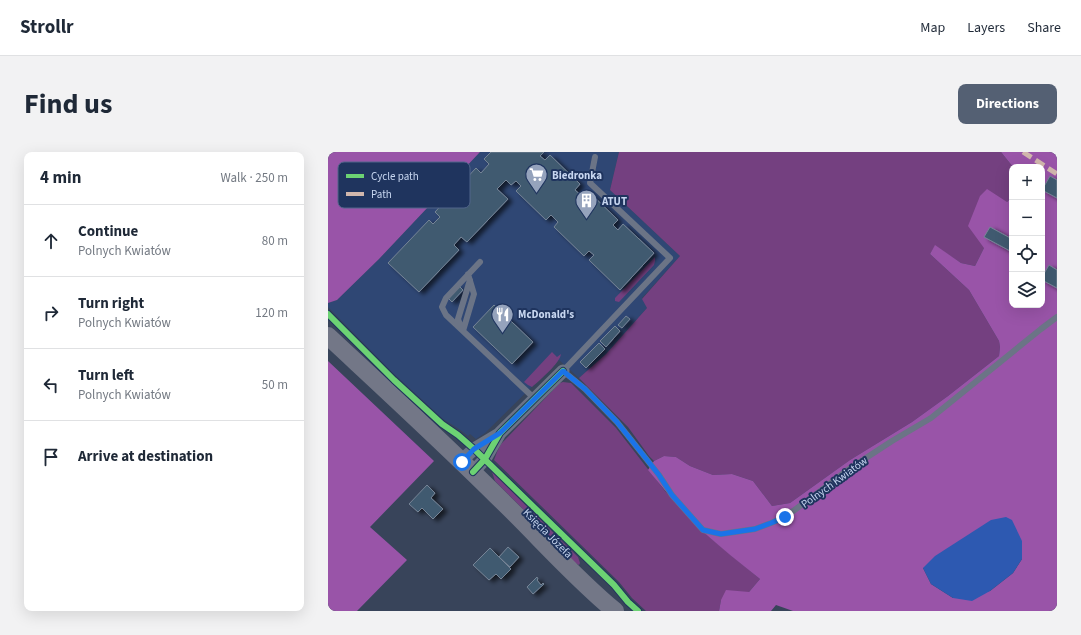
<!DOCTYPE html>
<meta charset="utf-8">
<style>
:root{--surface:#fff;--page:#f2f2f3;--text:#1f2937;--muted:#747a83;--line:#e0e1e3;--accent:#546073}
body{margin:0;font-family:"Source Sans 3",sans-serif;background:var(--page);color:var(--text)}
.controls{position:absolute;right:12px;top:12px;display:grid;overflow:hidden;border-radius:8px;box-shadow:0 4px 16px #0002}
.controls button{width:36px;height:36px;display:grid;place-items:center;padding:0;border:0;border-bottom:1px solid var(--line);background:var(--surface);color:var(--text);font:20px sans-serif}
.stop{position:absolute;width:12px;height:12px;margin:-9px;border:3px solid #1a73e8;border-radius:50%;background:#fff}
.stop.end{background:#1a73e8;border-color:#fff;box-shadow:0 1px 4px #0008}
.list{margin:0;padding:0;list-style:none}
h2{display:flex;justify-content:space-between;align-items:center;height:52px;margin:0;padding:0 16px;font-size:17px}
h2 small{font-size:13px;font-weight:400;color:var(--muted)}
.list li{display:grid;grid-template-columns:26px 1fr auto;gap:12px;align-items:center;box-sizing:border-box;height:72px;padding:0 16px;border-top:1px solid var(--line)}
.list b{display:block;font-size:15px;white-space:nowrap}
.list p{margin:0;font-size:13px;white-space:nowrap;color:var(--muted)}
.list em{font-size:13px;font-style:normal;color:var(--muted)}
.icon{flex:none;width:22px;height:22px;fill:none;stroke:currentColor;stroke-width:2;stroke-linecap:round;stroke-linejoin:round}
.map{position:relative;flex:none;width:729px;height:459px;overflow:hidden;border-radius:8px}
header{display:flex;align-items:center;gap:24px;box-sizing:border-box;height:56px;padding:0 20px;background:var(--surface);border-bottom:1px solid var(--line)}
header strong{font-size:19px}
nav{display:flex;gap:22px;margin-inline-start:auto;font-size:14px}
.intro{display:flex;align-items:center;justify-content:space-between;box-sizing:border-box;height:96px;padding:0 24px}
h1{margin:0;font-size:28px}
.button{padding:10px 18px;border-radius:8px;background:var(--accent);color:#fff;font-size:14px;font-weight:700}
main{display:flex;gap:24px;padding:0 24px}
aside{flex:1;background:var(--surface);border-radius:8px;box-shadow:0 4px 16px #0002}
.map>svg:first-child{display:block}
</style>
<header>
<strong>Strollr</strong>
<nav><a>Map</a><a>Layers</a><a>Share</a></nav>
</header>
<div class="intro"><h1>Find us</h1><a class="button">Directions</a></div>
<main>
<aside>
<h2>4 min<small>Walk · 250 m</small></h2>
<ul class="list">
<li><svg class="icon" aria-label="ahead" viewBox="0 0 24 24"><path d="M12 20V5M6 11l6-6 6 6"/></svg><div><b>Continue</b><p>Polnych Kwiatów</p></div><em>80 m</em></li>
<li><svg class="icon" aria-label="right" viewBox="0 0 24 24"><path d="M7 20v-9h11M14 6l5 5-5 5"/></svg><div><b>Turn right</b><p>Polnych Kwiatów</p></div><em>120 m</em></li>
<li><svg class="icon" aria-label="left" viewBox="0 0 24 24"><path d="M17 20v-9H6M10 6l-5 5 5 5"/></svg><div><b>Turn left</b><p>Polnych Kwiatów</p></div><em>50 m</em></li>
<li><svg class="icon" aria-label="arrive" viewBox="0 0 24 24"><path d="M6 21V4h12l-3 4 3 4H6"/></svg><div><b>Arrive at destination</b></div></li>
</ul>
</aside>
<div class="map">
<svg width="729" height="459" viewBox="0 0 729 459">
<defs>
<filter id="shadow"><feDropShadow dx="4.5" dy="2.5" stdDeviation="2" flood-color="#0009"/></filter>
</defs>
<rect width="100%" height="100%" fill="#38445a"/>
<path fill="#2f4774" d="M152 0H291L282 38 352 104 314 146 319 156 278 202 251 226 231 208 157 281 148 287 142 282 140 284 131 277 115 267 64 220 0 155V151L9 148 51 107Z"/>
<path fill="#744080" d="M291 0H673L685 15 684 45 679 50 647 114 633 111 607 94 602 102 641 138 671 189 672 195 671 204 620 244 584 270 522 308 462 351 444 354 425 329 404 322 385 323 362 314 348 305 336 304 326 309 321 304 300 275 251 226 278 202 319 156 314 147 352 104 282 38Z
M327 105V109L326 113 291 150 287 149V146Z
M224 200 229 205 233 202C232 211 212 228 204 235L200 233 196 230Z
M235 230 243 231 288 276 337 339 372 377 398 399 432 427 421 440 393 448 391 459H318L304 446 291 430 166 308 169 300 173 292 232 231Z
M164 320 250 405 252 411 251 413 242 408 223 388 193 355 167 329Z"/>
<path fill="#9954a8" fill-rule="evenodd" d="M0 0H152L51 107 9 148 0 151Z
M673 0H729V459H465L448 453 443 459H391L393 448 398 438 421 440 432 427C412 411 392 395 373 378 354 360 337 338 320 318L326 309 336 304 348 305 362 314 385 323 404 322 425 329 444 354 462 351 522 308 584 270 620 244 671 204 672 195 671 189 641 138 602 102 607 93 633 111 647 114 656 96 640 74 652 44 659 37 679 50 684 45V153H714V15H685ZM694 407 685 421 662 439 625 446 603 432 595 416Z
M0 209 106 309 42 375 79 408 29 459H0Z"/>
<path fill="#2d59b1" d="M678 365 684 368 694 389V407L685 421 662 439 644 449 625 446 603 432 595 416 607 404 663 368Z"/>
<path fill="#405a70" stroke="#768496" filter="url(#shadow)" d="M163 0H216L212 4 217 8 222 3 252 32 247 38 255 45 260 39 290 68 285 73 290 78 295 72 326 101 292 138 261 108 266 103 261 99 256 104 226 75 230 70 223 63 218 68 188 39 193 34 188 29 183 33 178 28 169 37 180 47 139 90 133 85 126 93 131 98 91 140 60 111 101 68 105 72 112 65 107 60 148 16 153 21 161 12 156 7Z
M722 24 729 28V46L714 38Z
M662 75 684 87V100L656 85Z
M721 113 729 118V136L714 128V125Z
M131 134 135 138 124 150 120 146Z
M166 153 205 190 184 212 145 175Z
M298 164 302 167 294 176 290 173Z
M287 174 292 179 278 195 272 189Z
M271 191 277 197 258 216 252 210Z
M99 333 107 341 103 346 115 357 105 367 94 356 90 360 81 352Z
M180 395 191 405 182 415 171 405Z
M162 396 183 417 173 427 168 422 161 428 145 413Z
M209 425 210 427 209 428 213 433 215 431 216 432 205 442 199 435Z"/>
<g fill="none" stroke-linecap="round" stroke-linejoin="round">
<path stroke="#6b7486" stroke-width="6" d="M267 5 262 31 342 106 235 219 257 237 289 270 331 323 344 343 375 378 393 382 427 377 443 371 457 365 487 343 518 319 564 289 603 266 713 177 729 165
M152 110 118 146 114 155 118 163 207 247
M134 178 130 167 142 128
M135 179 146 142 140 122"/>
<path stroke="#6b7486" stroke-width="13" d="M133 309 146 297 171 282
M145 320 157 307 172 281 235 219"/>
<path stroke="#737787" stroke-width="18" d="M0 184C59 239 119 294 176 351 213 387 247 426 287 459"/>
<path stroke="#d1b7ad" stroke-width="5" stroke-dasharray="10 5" stroke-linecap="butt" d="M695 0 729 22"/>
<defs>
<path id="cycleway" d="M0 162 66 228 114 272 130 283 146 297 286 433 300 450 310 459
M145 320 157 307 172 281 235 219"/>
</defs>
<use href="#cycleway" stroke="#1f345e" stroke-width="8"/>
<use href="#cycleway" stroke="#6cd273" stroke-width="6"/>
</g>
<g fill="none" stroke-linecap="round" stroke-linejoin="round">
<path stroke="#1a73e8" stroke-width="5" d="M134 310 146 297 172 281 235 219 257 237 289 270 331 323 344 343 375 378 393 382 427 377 443 371 457 365"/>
</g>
<defs>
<symbol id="supermarket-pin" viewBox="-11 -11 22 30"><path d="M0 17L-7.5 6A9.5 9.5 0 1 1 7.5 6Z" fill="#95a3bc" stroke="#1f345e"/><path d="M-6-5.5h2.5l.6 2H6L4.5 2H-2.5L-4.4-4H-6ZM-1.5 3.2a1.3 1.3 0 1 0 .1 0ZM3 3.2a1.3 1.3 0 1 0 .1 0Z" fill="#fff"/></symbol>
<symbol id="building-pin" viewBox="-11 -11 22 30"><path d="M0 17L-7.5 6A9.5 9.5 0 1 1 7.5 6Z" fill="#95a3bc" stroke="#1f345e"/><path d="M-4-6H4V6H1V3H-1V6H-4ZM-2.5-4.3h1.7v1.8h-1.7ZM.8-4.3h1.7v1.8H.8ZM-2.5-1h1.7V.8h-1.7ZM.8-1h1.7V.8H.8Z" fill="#fff"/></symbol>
<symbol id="restaurant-pin" viewBox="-11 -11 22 30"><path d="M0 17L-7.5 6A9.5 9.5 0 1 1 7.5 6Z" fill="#95a3bc" stroke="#1f345e"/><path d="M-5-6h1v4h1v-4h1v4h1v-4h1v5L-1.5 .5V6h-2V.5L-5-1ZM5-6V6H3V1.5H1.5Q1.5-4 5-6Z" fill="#fff"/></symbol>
</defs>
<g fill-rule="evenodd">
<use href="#supermarket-pin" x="196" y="10" width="25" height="34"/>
<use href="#building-pin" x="246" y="36" width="25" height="34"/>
<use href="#restaurant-pin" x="162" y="150" width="25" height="34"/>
</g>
<g text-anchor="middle" stroke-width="4" stroke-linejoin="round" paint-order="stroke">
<g font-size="11" font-weight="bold" fill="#c7d6f0" stroke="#1f345e" text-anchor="start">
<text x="224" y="27">Biedronka</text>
<text x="274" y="53">ATUT</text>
<text x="190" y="166">McDonald's</text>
</g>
<g font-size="11" fill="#c7d6f0" stroke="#1f345e">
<text transform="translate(506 330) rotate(-36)" y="4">Polnych Kwiatów</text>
<text transform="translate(220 381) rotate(45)" y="4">Księcia Józefa</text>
</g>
</g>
<rect x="10" y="10" width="132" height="46" rx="6" fill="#1f345e" stroke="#51658a" stroke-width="1"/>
<rect x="18" y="22" width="18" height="4" fill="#6cd273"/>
<rect x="18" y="40" width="18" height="4" fill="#d1b7ad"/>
<g font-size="11" fill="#c7d6f0">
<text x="43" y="28">Cycle path</text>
<text x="43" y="46">Path</text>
</g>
</svg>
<div class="controls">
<button>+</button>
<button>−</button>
<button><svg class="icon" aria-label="locate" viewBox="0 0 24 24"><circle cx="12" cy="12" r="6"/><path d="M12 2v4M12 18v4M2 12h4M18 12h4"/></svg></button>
<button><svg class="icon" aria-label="layers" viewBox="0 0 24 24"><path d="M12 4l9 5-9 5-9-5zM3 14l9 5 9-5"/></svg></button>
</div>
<div class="stop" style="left:134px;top:310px"></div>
<div class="stop end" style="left:457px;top:365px"></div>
</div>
</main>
